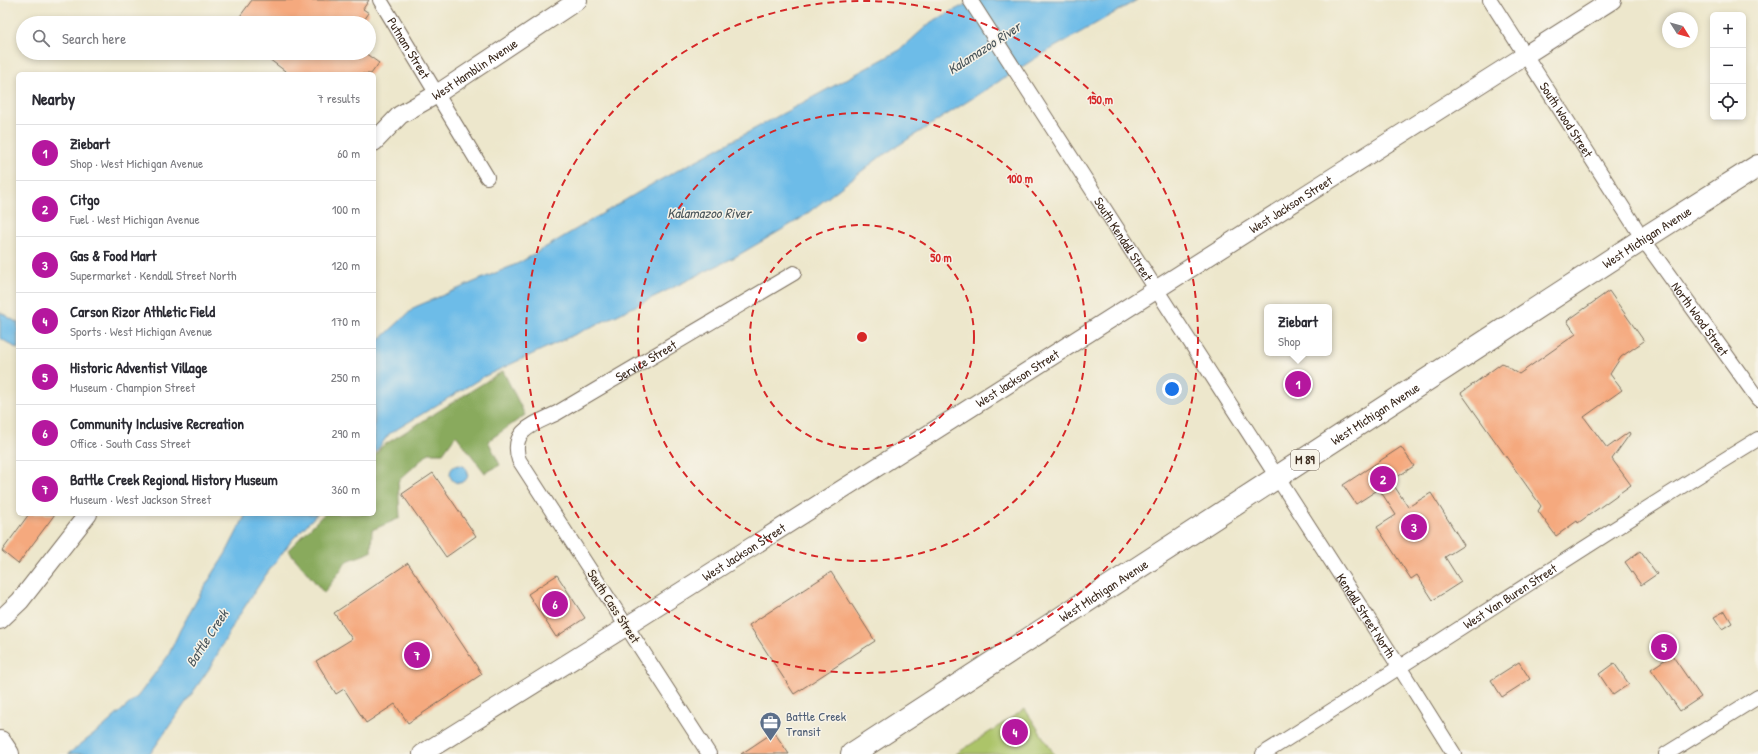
<!DOCTYPE html>
<meta charset="utf-8">
<style>
:root{--surface:#fff;--page:#f7f7f7;--text:#2b2b33;--muted:#7c7c81;--line:#e1e1e2;--accent:#b5179e}
body{margin:0;font-family:"Patrick Hand",sans-serif;background:var(--page);color:var(--text)}
.controls{position:absolute;right:12px;top:12px;display:grid;overflow:hidden;border-radius:6px;box-shadow:0 2px 6px #0003}
.controls button{width:36px;height:36px;display:grid;place-items:center;padding:0;border:0;border-bottom:1px solid var(--line);background:var(--surface);color:var(--text);font:20px sans-serif}
.compass{position:absolute;left:1662px;top:12px;width:36px;height:36px;border-radius:50%;background:var(--surface);box-shadow:0 2px 6px #0003;rotate:127deg}
.you{position:absolute;left:1172px;top:389px;width:14px;height:14px;margin:-10px;border:3px solid #fff;border-radius:50%;background:#1a73e8;box-shadow:0 0 0 6px #1a73e833}
.badge{display:grid;place-items:center;width:26px;height:26px;border-radius:50%;background:var(--accent);color:#fff;font-size:13px;font-weight:700}
.pin{position:absolute;translate:-50% -50%;border:2px solid #fff;box-shadow:0 1px 4px #0006}
.popup{position:absolute;left:1264px;top:304px;width:68px;height:52px;box-sizing:border-box;display:grid;place-content:center;border-radius:6px;background:var(--surface);filter:drop-shadow(0 1px 3px #0005);font-size:13px;white-space:nowrap;color:var(--muted)}
.popup b{font-size:15px;color:var(--text)}
.popup::after{content:'';position:absolute;left:50%;top:100%;margin-left:-8px;border:8px solid transparent;border-top-color:var(--surface)}
.list{margin:0;padding:0;list-style:none}
h2{display:flex;justify-content:space-between;align-items:center;height:52px;margin:0;padding:0 16px;font-size:17px}
h2 small{font-size:13px;font-weight:400;color:var(--muted)}
.list li{display:grid;grid-template-columns:26px 1fr auto;gap:12px;align-items:center;box-sizing:border-box;height:56px;padding:0 16px;border-top:1px solid var(--line)}
.list b{display:block;font-size:15px;white-space:nowrap}
.list p{margin:0;font-size:13px;white-space:nowrap;color:var(--muted)}
.list em{font-size:13px;font-style:normal;color:var(--muted)}
.icon{flex:none;width:22px;height:22px;fill:none;stroke:currentColor;stroke-width:2;stroke-linecap:round;stroke-linejoin:round}
.map{position:relative;flex:none;width:1758px;height:754px;overflow:hidden}
.search{position:absolute;background:var(--surface);box-shadow:0 2px 6px #0003;left:16px;top:16px;width:360px;height:44px;display:flex;align-items:center;gap:10px;box-sizing:border-box;padding:0 14px;border-radius:22px;color:var(--muted);font-size:15px}
.panel{position:absolute;background:var(--surface);box-shadow:0 2px 6px #0003;left:16px;top:72px;width:360px;height:444px;border-radius:6px}
.map>svg:first-child{display:block}
</style>
<div class="map">
<svg width="1758" height="754" viewBox="0 0 1758 754">
<rect width="100%" height="100%" fill="#f7f3e8"/>
<filter id="ink" filterUnits="userSpaceOnUse"><feTurbulence type="fractalNoise" baseFrequency=".025" numOctaves="2"/><feDisplacementMap in="SourceGraphic" scale="8" xChannelSelector="R" yChannelSelector="G"/><feConvolveMatrix kernelMatrix="1 2 1 2 8 2 1 2 1" color-interpolation-filters="sRGB"/></filter>
<filter id="wash" filterUnits="userSpaceOnUse"><feTurbulence type="fractalNoise" baseFrequency=".012" numOctaves="4" result="noise"/><feDisplacementMap in="SourceGraphic" scale="16" xChannelSelector="R" yChannelSelector="G"/><feGaussianBlur stdDeviation="0.9" result="paint"/><feColorMatrix in="noise" values="0 0 0 0 0 0 0 0 0 0 0 0 0 0 0 0 0 1.4 0 .05"/><feComposite in="paint" operator="in"/></filter>
<g filter="url(#wash)">
<rect width="100%" height="100%" fill="#ede7cc"/>
<path fill="#acc469" stroke="#747744" d="M1025 709 1054 754H956Z"/>
<path fill="#89aa5d" stroke="#626a3e" d="M503 371 525 415 488 441 500 465 485 473 456 435 443 453H429L398 481 400 518 372 530 371 552 347 561 324 593 288 550 324 514H374V457L381 447Z"/>
<path fill="#6dbce8" stroke="#547383" d="M974 0H1137L1039 56 880 157 800 219 735 257 617 315 483 377 389 434 374 454V345L415 307 519 263 649 186 900 50 931 22Z
M0 312 18 323V349L0 338Z
M450 474a9 9 0 1 1 18 0a9 9 0 1 1-18 0Z
M246 514H317L292 540 265 576 236 620 211 666 150 754H68L102 728 138 696 168 656 180 630 202 591 226 553Z"/>
<g id="blocks">
<path fill="#f5a97e" d="M252 0H369L363 9 369 13 362 23H235Z
M261 53H365L379 63 371 74H289Z
M1609 291 1644 341 1621 357 1610 374 1622 390 1584 417 1607 448 1629 432 1630 434 1612 459 1631 485 1578 523 1577 521 1556 536 1538 511 1541 506 1461 393 1502 363 1519 374 1576 334 1567 321Z
M1401 447 1414 466 1391 481 1408 507 1431 493 1464 545 1445 557 1461 582 1433 600 1417 575 1411 579 1377 527 1396 515 1379 489 1356 504 1343 485Z
M433 473 476 536 446 557 402 494Z
M29 514H55L18 564 2 551Z
M1640 551 1657 574 1641 585 1625 562Z
M408 563 482 674 408 723 395 704 366 723 344 689 336 694 316 661 352 639 334 613Z
M831 572 875 641 794 694 749 625Z
M557 575 585 618 556 637 528 594Z
M1725 611 1732 623 1722 629 1714 617Z
M1672 655 1701 697 1680 711 1651 669Z
M1519 662 1530 679 1502 697 1491 680Z
M1614 663 1629 684 1613 695 1599 674Z
M774 732 789 754H741Z"/>
</g>
</g>
<g filter="url(#ink)">
<use href="#blocks" fill-opacity="0" stroke="#796c5b" stroke-width="1"/>
<g fill="none" stroke-linecap="round" stroke-linejoin="round">
<defs>
<g id="minor">
<path id="s1" d="M380 0 487 177"/>
<path id="s2" d="M970 0 1400 668 1454 754"/>
<path id="s3" d="M1490 0 1643 239 1758 399"/>
<path id="s4" d="M709 754 519 460C509 430 535 424 557 413L794 273"/>
<path id="s5" d="M1263 754C1429 650 1591 541 1758 439"/>
<path d="M1666 754 1758 697"/>
</g>
<g id="tertiary">
<path id="s6" d="M374 142 400 115 437 94 578 0"/>
<path d="M0 620 20 601 88 514"/>
<path id="s7" d="M422 754 627 626 1612 0"/>
</g>
<g id="trunk">
<path d="M0 742 8 754"/>
<path id="s8" d="M852 754 1643 239 1758 166"/>
</g>
</defs>
<use href="#minor" stroke="#796c5b" stroke-width="16"/>
<use href="#tertiary" stroke="#796c5b" stroke-width="20"/>
<use href="#trunk" stroke="#796c5b" stroke-width="24"/>
<use href="#minor" stroke="#fff" stroke-width="14"/>
<use href="#tertiary" stroke="#fff" stroke-width="18"/>
<use href="#trunk" stroke="#fff" stroke-width="22"/>
</g>
</g>
<g fill="none" stroke="#d62828" stroke-width="2" stroke-dasharray="7 5">
<circle cx="862" cy="337" r="112"/>
<circle cx="862" cy="337" r="224"/>
<circle cx="862" cy="337" r="336"/>
</g>
<defs>
<symbol id="office-pin" viewBox="-11 -11 22 30"><path d="M0 17L-7.5 6A9.5 9.5 0 1 1 7.5 6Z" fill="#5c6f8a" stroke="#f7f3e8"/><path d="M-6-3h4V-5.5h4V-3h4V5H-6ZM-1-4.5V-3h2v-1.5ZM-6 0V1H6V0Z" fill="#fff"/></symbol>
</defs>
<g fill-rule="evenodd">
<use href="#office-pin" x="758" y="710" width="25" height="34"/>
</g>
<g text-anchor="middle" stroke-width="3" stroke-linejoin="round" paint-order="stroke">
<rect fill="#f7f3e8" stroke="#73665b" stroke-width="1" x="1291" y="450" width="28" height="20" rx="3"/>
<g font-size="12" font-weight="bold" fill="#3b2a1e">
<text x="1305" y="464">M 89</text>
</g>
<g font-size="13" fill="#3b2a1e" stroke="#f7f3e8">
<text dy="5" stroke="none"><textPath href="#s1" startOffset="56">Putnam Street</textPath></text>
<text dy="5" stroke="none"><textPath href="#s6" startOffset="125">West Hamblin Avenue</textPath></text>
<text dy="5" stroke="none"><textPath href="#s3" startOffset="142">South Wood Street</textPath></text>
<text dy="5" stroke="none"><textPath href="#s7" startOffset="1028">West Jackson Street</textPath></text>
<text dy="5" stroke="none"><textPath href="#s8" startOffset="948">West Michigan Avenue</textPath></text>
<text dy="5" stroke="none"><textPath href="#s2" startOffset="284">South Kendall Street</textPath></text>
<text dy="5" stroke="none"><textPath href="#s3" startOffset="382">North Wood Street</textPath></text>
<text dy="5" stroke="none"><textPath href="#s4" startOffset="522">Service Street</textPath></text>
<text dy="5" stroke="none"><textPath href="#s7" startOffset="704">West Jackson Street</textPath></text>
<text dy="5" stroke="none"><textPath href="#s8" startOffset="624">West Michigan Avenue</textPath></text>
<text dy="5" stroke="none"><textPath href="#s7" startOffset="380">West Jackson Street</textPath></text>
<text dy="5" stroke="none"><textPath href="#s8" startOffset="300">West Michigan Avenue</textPath></text>
<text dy="5" stroke="none"><textPath href="#s5" startOffset="293">West Van Buren Street</textPath></text>
<text transform="translate(614 606) rotate(57)" y="5">South Cass Street</text>
<text dy="5" stroke="none"><textPath href="#s2" startOffset="732">Kendall Street North</textPath></text>
</g>
<g font-size="13" fill="#4e5e75" stroke="#f7f3e8" text-anchor="start">
<text x="786" y="721">Battle Creek<tspan x="786" dy="15">Transit</tspan></text>
</g>
<g font-size="14" font-style="italic" fill="#4a565b" stroke="#f7f3e8">
<text transform="translate(984 48) rotate(-33)" y="5">Kalamazoo River</text>
<text x="709" y="218">Kalamazoo River</text>
<text transform="translate(207 638) rotate(-57)" y="5">Battle Creek</text>
</g>
</g>
<circle cx="862" cy="337" r="6" fill="#d62828" stroke="#f7f3e8" stroke-width="2"/>
<g font-size="12" text-anchor="middle" font-weight="bold" fill="#d62828" stroke="#f7f3e8" stroke-width="3" stroke-linejoin="round" paint-order="stroke">
<text x="1100" y="104">150 m</text>
<text x="1020" y="183">100 m</text>
<text x="941" y="262">50 m</text>
</g>
</svg>
<div class="controls">
<button>+</button>
<button>−</button>
<button><svg class="icon" aria-label="locate" viewBox="0 0 24 24"><circle cx="12" cy="12" r="6"/><path d="M12 2v4M12 18v4M2 12h4M18 12h4"/></svg></button>
</div>
<svg class="compass" viewBox="-18 -18 36 36"><path d="M0-13l5 13h-10z" fill="#e53935"/><path d="M0 13l5-13h-10z" fill="#7c7c81"/></svg>
<div class="you"></div>
<div class="pin badge" style="left:1298px;top:384px">1</div>
<div class="popup"><b>Ziebart</b>Shop</div>
<div class="pin badge" style="left:1383px;top:479px">2</div>
<div class="pin badge" style="left:1414px;top:527px">3</div>
<div class="pin badge" style="left:1015px;top:732px">4</div>
<div class="pin badge" style="left:1664px;top:647px">5</div>
<div class="pin badge" style="left:555px;top:604px">6</div>
<div class="pin badge" style="left:417px;top:655px">7</div>
<div class="search"><svg class="icon" aria-label="search" viewBox="0 0 24 24"><circle cx="10" cy="10" r="6"/><path d="M15 15l6 6"/></svg>Search here</div>
<section class="panel">
<h2>Nearby<small>7 results</small></h2>
<ul class="list">
<li><span class="badge">1</span><div><b>Ziebart</b><p>Shop · West Michigan Avenue</p></div><em>60 m</em></li>
<li><span class="badge">2</span><div><b>Citgo</b><p>Fuel · West Michigan Avenue</p></div><em>100 m</em></li>
<li><span class="badge">3</span><div><b>Gas &amp; Food Mart</b><p>Supermarket · Kendall Street North</p></div><em>120 m</em></li>
<li><span class="badge">4</span><div><b>Carson Rizor Athletic Field</b><p>Sports · West Michigan Avenue</p></div><em>170 m</em></li>
<li><span class="badge">5</span><div><b>Historic Adventist Village</b><p>Museum · Champion Street</p></div><em>250 m</em></li>
<li><span class="badge">6</span><div><b>Community Inclusive Recreation</b><p>Office · South Cass Street</p></div><em>290 m</em></li>
<li><span class="badge">7</span><div><b>Battle Creek Regional History Museum</b><p>Museum · West Jackson Street</p></div><em>360 m</em></li>
</ul>
</section>
</div>
